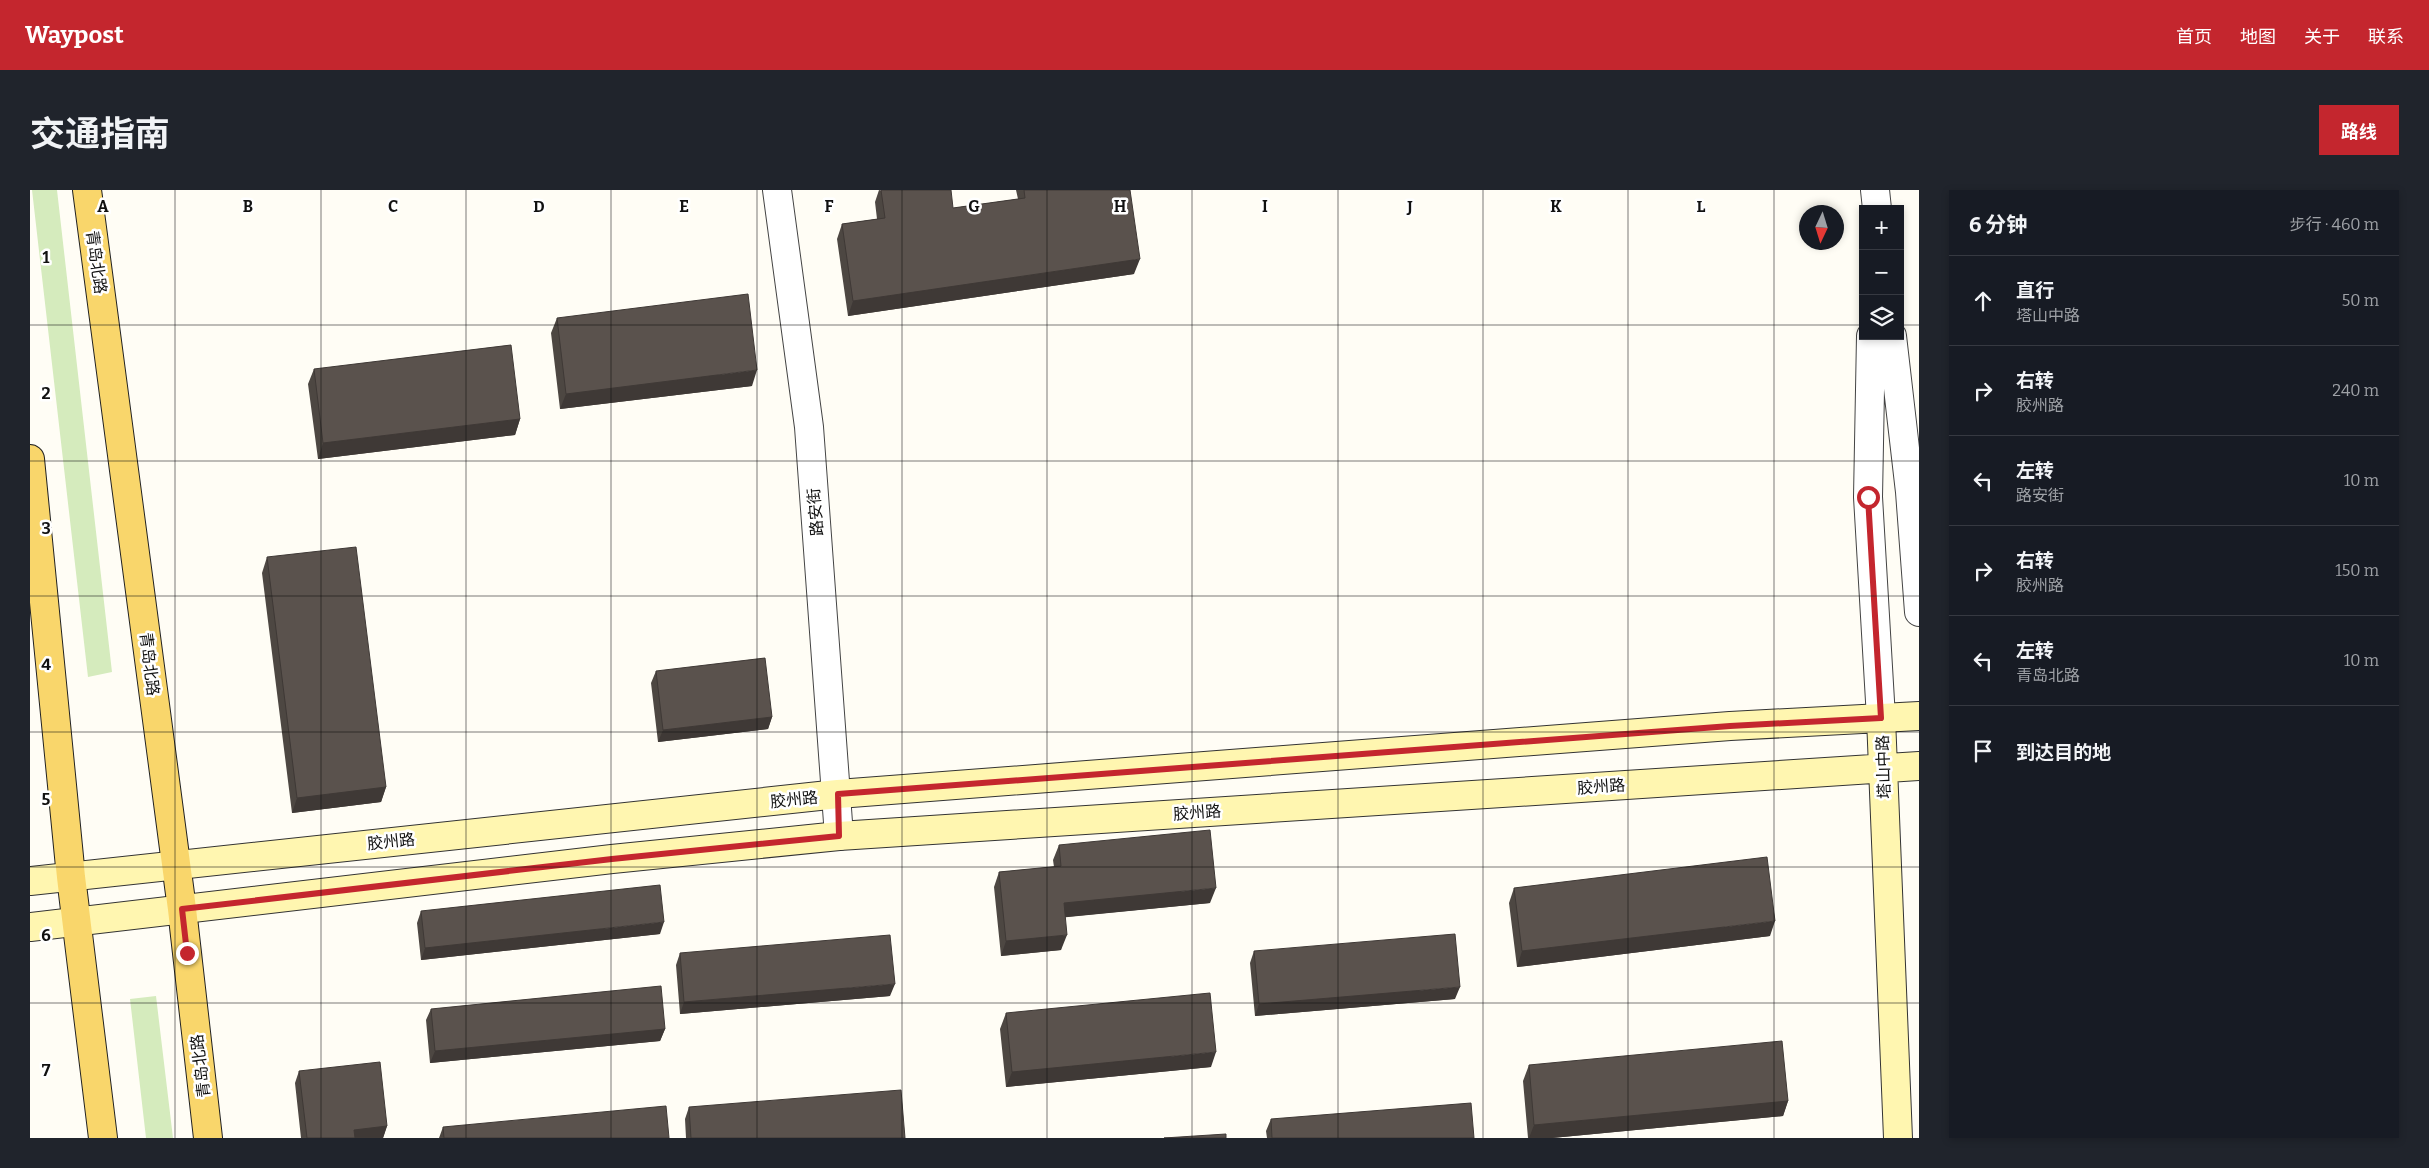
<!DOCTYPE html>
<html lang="zh">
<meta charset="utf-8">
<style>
:root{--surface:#171b24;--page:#20242c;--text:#f1f3f6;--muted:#9ea1a6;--line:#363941;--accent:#c4262e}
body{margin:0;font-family:Bitter,"Noto Sans SC",serif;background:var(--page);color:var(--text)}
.controls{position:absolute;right:15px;top:15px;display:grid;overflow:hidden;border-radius:0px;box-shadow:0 2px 8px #0003}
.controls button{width:45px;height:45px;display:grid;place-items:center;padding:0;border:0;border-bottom:1px solid var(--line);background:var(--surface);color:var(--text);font:25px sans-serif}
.compass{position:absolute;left:1769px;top:15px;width:45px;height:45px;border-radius:50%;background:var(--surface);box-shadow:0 2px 8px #0003;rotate:184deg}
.stop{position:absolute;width:15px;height:15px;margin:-11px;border:4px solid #c4262e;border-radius:50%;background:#fff}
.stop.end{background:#c4262e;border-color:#fff;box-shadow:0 1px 5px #0008}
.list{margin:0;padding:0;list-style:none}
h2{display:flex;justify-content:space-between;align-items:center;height:65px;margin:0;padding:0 20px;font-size:21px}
h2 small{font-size:16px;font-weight:400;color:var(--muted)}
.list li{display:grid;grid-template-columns:32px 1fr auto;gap:15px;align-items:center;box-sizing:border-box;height:90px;padding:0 20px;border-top:1px solid var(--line)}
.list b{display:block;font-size:19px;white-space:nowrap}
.list p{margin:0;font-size:16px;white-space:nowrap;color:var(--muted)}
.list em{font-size:16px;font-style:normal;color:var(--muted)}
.icon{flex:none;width:28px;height:28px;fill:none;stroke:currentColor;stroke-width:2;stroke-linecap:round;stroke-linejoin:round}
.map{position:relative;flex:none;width:1889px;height:948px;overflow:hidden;border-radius:0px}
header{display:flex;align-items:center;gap:30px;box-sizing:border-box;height:70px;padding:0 25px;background:var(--accent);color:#fff}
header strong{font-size:24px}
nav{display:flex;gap:28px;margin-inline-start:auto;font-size:18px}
.intro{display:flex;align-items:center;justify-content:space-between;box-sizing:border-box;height:120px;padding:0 30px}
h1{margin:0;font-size:35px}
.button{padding:12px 22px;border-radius:0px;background:var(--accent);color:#fff;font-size:18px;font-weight:700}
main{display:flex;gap:30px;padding:0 30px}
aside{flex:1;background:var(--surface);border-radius:0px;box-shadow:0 2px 8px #0003}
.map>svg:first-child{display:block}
</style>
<header>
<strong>Waypost</strong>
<nav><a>首页</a><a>地图</a><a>关于</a><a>联系</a></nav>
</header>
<div class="intro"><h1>交通指南</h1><a class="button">路线</a></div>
<main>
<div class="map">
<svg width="1889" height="948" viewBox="0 0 1889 948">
<rect width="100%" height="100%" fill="#fffdf5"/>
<path fill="#d5ebbd" d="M2 0H27L82 482 58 487Z
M126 806 143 948H116L100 809Z"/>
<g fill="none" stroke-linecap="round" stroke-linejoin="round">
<defs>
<path id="minor" d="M747 0 779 237 809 646"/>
<path id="tertiary" d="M1845 0 1847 19
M1841 146 1838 307 1851 528
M1862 146 1880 302 1889 422"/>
<path id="secondary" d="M1851 528 1868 948
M0 691 808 604 1700 536 1889 526
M0 737 582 669 809 646 1889 576"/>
<path id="primary" d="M57 0 152 719 178 948
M0 269 41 687 73 948"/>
</defs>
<use href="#minor" stroke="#444" stroke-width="30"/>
<use href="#tertiary" stroke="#444" stroke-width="30"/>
<use href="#secondary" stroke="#333" stroke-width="30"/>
<use href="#primary" stroke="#222" stroke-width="30"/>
<use href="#minor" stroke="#fff" stroke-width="28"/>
<use href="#tertiary" stroke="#fff" stroke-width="28"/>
<use href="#secondary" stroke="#fff6b0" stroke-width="28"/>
<use href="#primary" stroke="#f9d66b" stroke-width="28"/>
</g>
<path fill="#4d4742" d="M849 0 923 18 988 9 986 0H1100L1104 84 818 126 807 49 812 34 847 29 845 12Z
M527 128 722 196 530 219 521 143Z
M284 179 490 229 485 245 288 269 278 194Z
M237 367 356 597 351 612 262 623 232 383Z
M626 481 742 527 738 539 628 552 621 493Z
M1029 655 1180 713 1035 727 1031 760 971 766 964 697 969 682 1024 677 1023 670Z
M1484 698 1740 746 1487 777 1479 713Z
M391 721 630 744 391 770 387 733Z
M1224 761 1425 809 1225 826 1220 773Z
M650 763 860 806 650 824 646 775Z
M401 819 635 839 630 851 400 873 396 830Z
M976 823 1181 877 976 897 970 839Z
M1499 875 1758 911 1753 926 1522 948H1498L1493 891Z
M269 881 357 936 353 948H271L265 893Z
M659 917 875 948H656L655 929Z
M1241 929 1444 948H1237L1236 941Z
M413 937 639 948H409Z"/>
<path fill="#3f3936" d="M1110 69 1104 84 818 126 823 111Z
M727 180 722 196 530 219 536 204Z
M490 229 485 245 288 269 293 253Z
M742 527 738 539 628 552 633 540Z
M356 597 351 612 262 623 267 608Z
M1186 698 1180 713 1028 728 1034 713Z
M1745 731 1740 746 1487 777 1492 761Z
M634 732 630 744 391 770 395 758Z
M1037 745 1031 760 971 766 976 751Z
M865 794 860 806 650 824 654 812Z
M1430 797 1425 809 1225 826 1229 814Z
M635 839 630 851 400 873 405 861Z
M1186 862 1181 877 976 897 982 882Z
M1758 911 1753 926 1522 948H1499L1504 935Z
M357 936 353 948H321L324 940Z"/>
<path fill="#5a524d" stroke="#3f3936" d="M851 0H921L923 18 995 8 994 0H1100L1110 69 823 111 812 34 855 28Z
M718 104 727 180 536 204 527 128Z
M481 155 490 229 293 253 284 179Z
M326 357 356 597 267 608 237 367Z
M735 468 742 527 633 540 626 481Z
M1180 640 1186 698 1034 713 1037 745 976 751 969 682 1031 676 1029 655Z
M1737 667 1745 731 1492 761 1484 698Z
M630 695 634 732 395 758 391 721Z
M1425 744 1430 797 1229 814 1224 761Z
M860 745 865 794 654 812 650 763Z
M631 796 635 839 405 861 401 819Z
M1180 803 1186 862 982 882 976 823Z
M1752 851 1758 911 1504 935 1499 875Z
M350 872 357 936 324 940 325 948H277L269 881Z
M871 900 875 948H661L659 917Z
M1441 913 1444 948H1242L1241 929Z
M636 916 639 948H414L413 937Z
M1196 944V948H1134Z"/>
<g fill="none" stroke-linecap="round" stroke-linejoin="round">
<path stroke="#c4262e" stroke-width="6" d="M157 763 152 719 582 669 809 646 808 604 1700 536 1851 528 1838 307"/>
</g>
<path fill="none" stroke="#111" stroke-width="1" stroke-opacity="0.55" d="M145 0V948M291 0V948M436 0V948M581 0V948M727 0V948M872 0V948M1017 0V948M1162 0V948M1308 0V948M1453 0V948M1598 0V948M1744 0V948M0 135H1833M1870 135H1889M0 271H1889M0 406H1889M0 542H1889M0 677H1889M0 813H1889"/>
<g text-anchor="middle" stroke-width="5" stroke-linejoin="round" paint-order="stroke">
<g font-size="16" fill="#111" stroke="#fff">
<text transform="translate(67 72) rotate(82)" y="6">青岛北路</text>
<text transform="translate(785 322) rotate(-95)" y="6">路安街</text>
<text transform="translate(120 474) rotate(83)" y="6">青岛北路</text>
<text transform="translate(1853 577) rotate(-92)" y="6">塔山中路</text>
<text transform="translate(1571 596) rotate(-4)" y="6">胶州路</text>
<text transform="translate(764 609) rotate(-6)" y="6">胶州路</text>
<text transform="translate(1167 622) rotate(-4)" y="6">胶州路</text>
<text transform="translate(361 651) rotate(-6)" y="6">胶州路</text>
<text transform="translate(170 876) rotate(-97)" y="6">青岛北路</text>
</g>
</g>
<g font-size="16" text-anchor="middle" font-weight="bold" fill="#111" stroke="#fff" stroke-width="5" stroke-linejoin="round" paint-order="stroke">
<text x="73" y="22">A</text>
<text x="218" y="22">B</text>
<text x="363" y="22">C</text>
<text x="509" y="22">D</text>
<text x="654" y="22">E</text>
<text x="799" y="22">F</text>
<text x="944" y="22">G</text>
<text x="1090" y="22">H</text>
<text x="1235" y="22">I</text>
<text x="1380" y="22">J</text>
<text x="1526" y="22">K</text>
<text x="1671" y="22">L</text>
<text x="16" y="73">1</text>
<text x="16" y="209">2</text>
<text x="16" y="344">3</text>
<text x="16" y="480">4</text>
<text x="16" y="615">5</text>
<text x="16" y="751">6</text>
<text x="16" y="886">7</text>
</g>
</svg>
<div class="controls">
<button>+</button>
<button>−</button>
<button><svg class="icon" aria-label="layers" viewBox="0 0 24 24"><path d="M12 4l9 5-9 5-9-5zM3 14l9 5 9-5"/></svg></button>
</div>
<svg class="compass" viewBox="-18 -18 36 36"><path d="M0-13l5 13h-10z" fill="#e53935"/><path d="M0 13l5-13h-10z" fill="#9ea1a6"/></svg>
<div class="stop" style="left:1838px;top:307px"></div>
<div class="stop end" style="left:157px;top:763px"></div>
</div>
<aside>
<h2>6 分钟<small>步行 · 460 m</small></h2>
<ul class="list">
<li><svg class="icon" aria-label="ahead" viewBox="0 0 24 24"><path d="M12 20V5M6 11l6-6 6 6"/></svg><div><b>直行</b><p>塔山中路</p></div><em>50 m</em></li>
<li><svg class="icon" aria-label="right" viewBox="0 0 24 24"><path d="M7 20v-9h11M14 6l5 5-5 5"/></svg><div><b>右转</b><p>胶州路</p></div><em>240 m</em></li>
<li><svg class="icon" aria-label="left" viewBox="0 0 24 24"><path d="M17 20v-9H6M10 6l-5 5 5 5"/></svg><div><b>左转</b><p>路安街</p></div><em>10 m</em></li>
<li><svg class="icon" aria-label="right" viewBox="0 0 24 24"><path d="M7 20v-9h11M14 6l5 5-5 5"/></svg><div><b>右转</b><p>胶州路</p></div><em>150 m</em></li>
<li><svg class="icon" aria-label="left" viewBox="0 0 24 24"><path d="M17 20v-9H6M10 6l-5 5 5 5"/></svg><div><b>左转</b><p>青岛北路</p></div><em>10 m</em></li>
<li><svg class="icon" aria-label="arrive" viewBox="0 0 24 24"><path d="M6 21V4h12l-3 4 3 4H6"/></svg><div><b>到达目的地</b></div></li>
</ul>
</aside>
</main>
